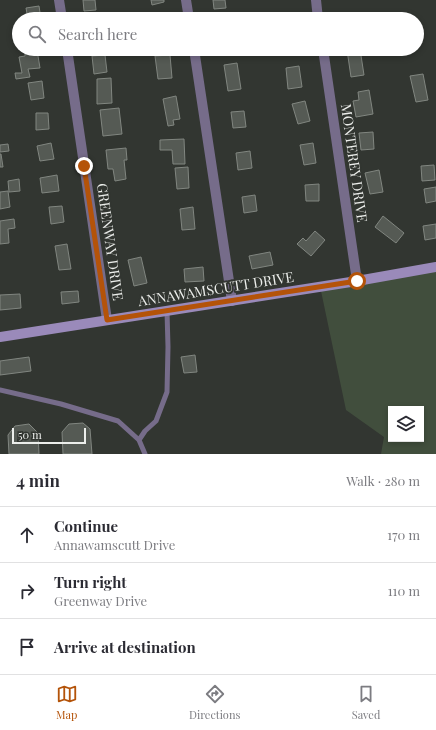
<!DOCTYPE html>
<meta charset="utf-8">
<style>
:root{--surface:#fff;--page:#f7f7f7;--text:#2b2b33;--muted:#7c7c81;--line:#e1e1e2;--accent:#b45309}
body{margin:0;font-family:"Playfair Display",serif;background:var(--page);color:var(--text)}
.controls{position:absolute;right:12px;bottom:12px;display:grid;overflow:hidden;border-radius:0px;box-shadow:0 2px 6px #0003}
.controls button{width:36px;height:36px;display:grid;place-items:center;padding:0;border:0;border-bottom:1px solid var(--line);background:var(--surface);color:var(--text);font:20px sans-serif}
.scale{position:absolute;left:12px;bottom:10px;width:74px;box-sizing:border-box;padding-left:4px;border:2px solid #eceeeb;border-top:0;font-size:11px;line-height:14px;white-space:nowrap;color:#eceeeb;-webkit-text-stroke:3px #323631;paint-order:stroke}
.stop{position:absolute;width:12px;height:12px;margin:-9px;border:3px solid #b45309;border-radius:50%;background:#fff}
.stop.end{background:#b45309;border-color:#fff;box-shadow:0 1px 4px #0008}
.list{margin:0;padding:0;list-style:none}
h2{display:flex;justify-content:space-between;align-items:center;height:52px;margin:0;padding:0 16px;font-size:17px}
h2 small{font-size:13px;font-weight:400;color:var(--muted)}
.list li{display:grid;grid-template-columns:26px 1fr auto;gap:12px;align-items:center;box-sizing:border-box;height:56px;padding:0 16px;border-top:1px solid var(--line)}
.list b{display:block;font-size:15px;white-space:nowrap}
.list p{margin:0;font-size:13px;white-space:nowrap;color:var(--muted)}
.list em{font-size:13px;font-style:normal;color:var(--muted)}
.icon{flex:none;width:22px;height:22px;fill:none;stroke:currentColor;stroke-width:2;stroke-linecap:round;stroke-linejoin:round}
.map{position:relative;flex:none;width:436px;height:454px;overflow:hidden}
.search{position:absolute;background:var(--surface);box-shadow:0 2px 6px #0003;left:12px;right:12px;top:12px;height:44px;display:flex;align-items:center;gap:10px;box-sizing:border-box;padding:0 14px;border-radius:22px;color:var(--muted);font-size:15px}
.sheet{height:220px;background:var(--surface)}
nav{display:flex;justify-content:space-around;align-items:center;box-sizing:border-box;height:56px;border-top:1px solid var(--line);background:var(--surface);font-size:11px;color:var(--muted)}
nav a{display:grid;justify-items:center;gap:2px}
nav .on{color:var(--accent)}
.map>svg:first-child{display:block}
</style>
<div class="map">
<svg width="436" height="454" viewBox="0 0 436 454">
<rect width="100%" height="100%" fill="#323631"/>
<path fill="#414e3d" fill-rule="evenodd" d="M436 270V454H381L384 437 346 410 321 291ZM391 409H421V439H391Z"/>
<path fill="#555a54" stroke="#818680" d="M83 0H95L96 10 84 11Z
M151 0H164V2L152 5Z
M213 0H225L226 8 214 9Z
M39 6 41 19H28L26 8Z
M358 14V19H344V16Z
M163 15 164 19H149V17Z
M356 49H360L364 75 351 77 347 50Z
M37 50 40 68 28 69 30 77 16 79 15 73H22L19 57 25 56V52Z
M105 55 107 72 94 74 92 56Z
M170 55 172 78 158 79 155 56Z
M237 63 241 89 228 91 224 65Z
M299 66 302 87 288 89 286 68Z
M423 74 428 100 416 102 410 76Z
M111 78 112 103 97 104V79Z
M42 81 44 98 31 100 28 83Z
M369 90 373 114 356 117 353 101 359 100 358 92Z
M176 96 180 119 173 120 174 125 168 126 163 99Z
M305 101 310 121 298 124 292 104Z
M119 108 122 134 103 136 100 110Z
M244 111 246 127 233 128 231 112Z
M36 113H48L49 129 36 130Z
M373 132 374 149 361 150 359 133Z
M184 139 185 164H173L172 150H160V140Z
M51 143 54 159 40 161 37 146Z
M313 143 316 163 304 165 300 145Z
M8 144 9 151 0 152V145Z
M126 148 127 160H124L126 179 115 181 113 169H108L106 150Z
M250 151 252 168 238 170 236 153Z
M0 154H1L3 167H0Z
M434 165 435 180 422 181 421 166Z
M188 167 189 188 177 189 175 168Z
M379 170 383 192 370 194 365 173Z
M57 175 59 191 42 193 40 178Z
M19 179 20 191 9 192 8 181Z
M319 184V201H306L305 185Z
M436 187V201L426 203 424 189Z
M8 191 10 207 0 209V192Z
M255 195 257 211 244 213 242 197Z
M62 206 64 222 51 224 49 207Z
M193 207 195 229 182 230 180 209Z
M383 216 404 233 396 243 375 227Z
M14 219 15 228 8 229 9 243 0 244V221Z
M436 224V238L425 240 423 226Z
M315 231 325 240 311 256 297 244 303 238 306 241Z
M67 244 71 269 59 270 55 246Z
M270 252 273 265 252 269 249 256Z
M141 257 147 283 134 286 128 260Z
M203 267 204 281 185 282 184 269Z
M78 291 79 302 62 304 61 292Z
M20 294 21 308 0 310V295Z
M195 355 197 372 184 373 181 357Z
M29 357 31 371 0 375V361Z
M83 423 90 429 92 454H63L62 432 69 424Z
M29 424 38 433 39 454H9L8 435 15 426Z"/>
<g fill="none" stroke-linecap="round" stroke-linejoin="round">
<path stroke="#766c8a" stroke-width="5" d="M0 390 61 404 118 421 139 440 145 454
M139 440 145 431 156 421 167 392 168 347 167 311"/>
<path stroke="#766c8a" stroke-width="10" d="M59 0 62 19
M186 0 189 19
M316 0 318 19
M67 49 107 320
M194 49 232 301
M323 49 357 281"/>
<path stroke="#9a8aba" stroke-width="10" d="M0 337 357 281 436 267"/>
</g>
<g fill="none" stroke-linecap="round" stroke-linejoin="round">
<path stroke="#b45309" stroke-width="5" d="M84 166 107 320 357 281"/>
</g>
<g text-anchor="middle" stroke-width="4" stroke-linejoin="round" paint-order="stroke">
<g font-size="14" fill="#eceeeb" stroke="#323631">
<text transform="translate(354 163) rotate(82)" y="5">MONTEREY DRIVE</text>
<text transform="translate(110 242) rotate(82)" y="5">GREENWAY DRIVE</text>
<text transform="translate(216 289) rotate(-9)" y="5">ANNAWAMSCUTT DRIVE</text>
</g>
</g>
</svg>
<div class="controls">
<button><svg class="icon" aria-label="layers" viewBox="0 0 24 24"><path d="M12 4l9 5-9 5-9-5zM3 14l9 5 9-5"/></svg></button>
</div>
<div class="scale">50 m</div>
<div class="stop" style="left:357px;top:281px"></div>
<div class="stop end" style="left:84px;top:166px"></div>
<div class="search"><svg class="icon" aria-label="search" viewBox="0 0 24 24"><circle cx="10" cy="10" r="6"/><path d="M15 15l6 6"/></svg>Search here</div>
</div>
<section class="sheet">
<h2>4 min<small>Walk · 280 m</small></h2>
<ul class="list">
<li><svg class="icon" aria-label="ahead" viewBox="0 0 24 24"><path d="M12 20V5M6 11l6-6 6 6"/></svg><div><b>Continue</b><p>Annawamscutt Drive</p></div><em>170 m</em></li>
<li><svg class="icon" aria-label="right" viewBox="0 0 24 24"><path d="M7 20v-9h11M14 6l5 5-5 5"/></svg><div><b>Turn right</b><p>Greenway Drive</p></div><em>110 m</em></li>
<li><svg class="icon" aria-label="arrive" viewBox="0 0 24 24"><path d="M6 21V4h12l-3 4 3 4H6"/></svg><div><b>Arrive at destination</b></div></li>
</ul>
</section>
<nav>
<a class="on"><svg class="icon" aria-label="map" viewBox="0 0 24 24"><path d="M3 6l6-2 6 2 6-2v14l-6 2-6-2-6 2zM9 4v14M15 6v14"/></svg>Map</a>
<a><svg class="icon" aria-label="directions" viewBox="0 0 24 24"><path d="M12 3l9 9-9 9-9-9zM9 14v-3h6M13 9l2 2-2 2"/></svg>Directions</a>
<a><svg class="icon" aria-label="saved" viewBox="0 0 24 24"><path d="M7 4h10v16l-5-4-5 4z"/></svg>Saved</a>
</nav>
